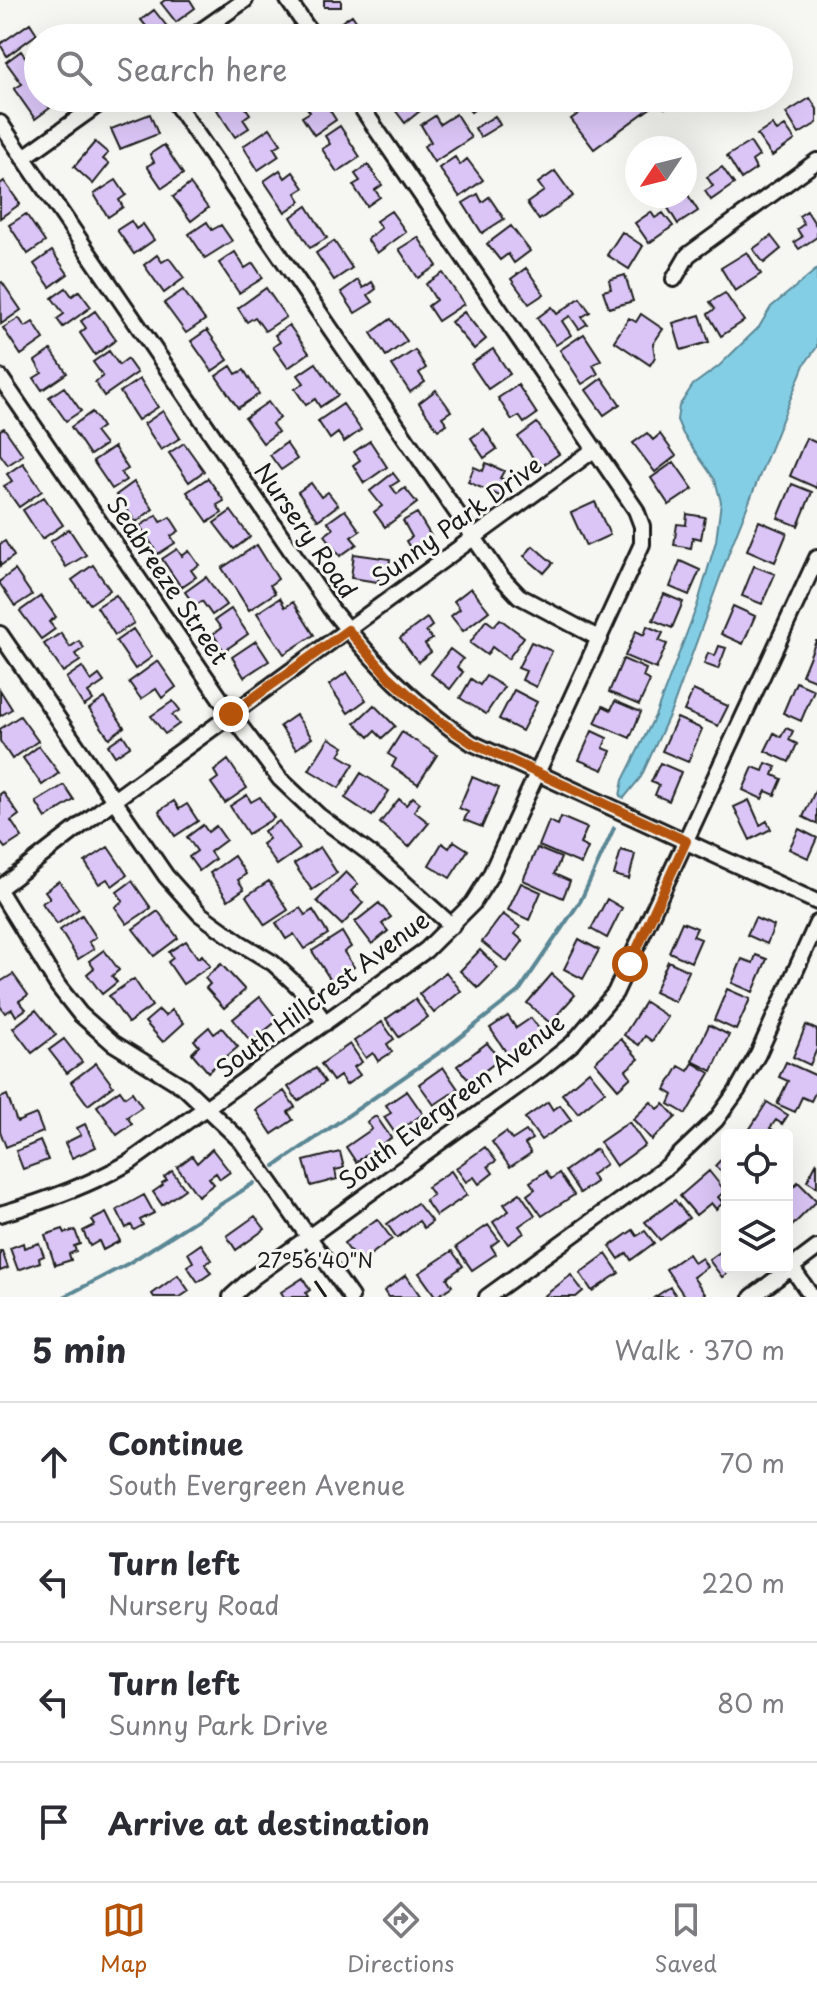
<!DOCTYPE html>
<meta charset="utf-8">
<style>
:root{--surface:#fff;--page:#f2f2f3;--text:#2b2b33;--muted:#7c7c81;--line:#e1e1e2;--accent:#b45309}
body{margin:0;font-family:"Playpen Sans",sans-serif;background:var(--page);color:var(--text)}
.controls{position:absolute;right:24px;bottom:24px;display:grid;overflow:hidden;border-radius:8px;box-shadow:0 8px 32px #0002}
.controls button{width:72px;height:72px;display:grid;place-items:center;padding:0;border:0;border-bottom:2px solid var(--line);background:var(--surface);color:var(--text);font:40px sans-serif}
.compass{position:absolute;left:625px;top:136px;width:72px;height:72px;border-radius:50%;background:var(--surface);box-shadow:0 8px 32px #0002;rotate:235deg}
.stop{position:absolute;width:24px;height:24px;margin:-18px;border:6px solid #b45309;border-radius:50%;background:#fff}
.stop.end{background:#b45309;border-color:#fff;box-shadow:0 2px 8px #0008}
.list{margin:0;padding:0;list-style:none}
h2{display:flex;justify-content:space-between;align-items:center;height:104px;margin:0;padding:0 32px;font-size:34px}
h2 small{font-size:26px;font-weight:400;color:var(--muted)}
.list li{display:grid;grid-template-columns:52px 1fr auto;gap:24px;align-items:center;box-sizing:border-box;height:120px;padding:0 32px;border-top:2px solid var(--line)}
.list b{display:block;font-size:30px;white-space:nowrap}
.list p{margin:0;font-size:26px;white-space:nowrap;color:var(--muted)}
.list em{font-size:26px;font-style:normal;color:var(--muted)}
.icon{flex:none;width:44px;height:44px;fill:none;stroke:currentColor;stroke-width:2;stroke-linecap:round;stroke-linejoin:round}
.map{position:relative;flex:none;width:817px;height:1297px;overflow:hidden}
.search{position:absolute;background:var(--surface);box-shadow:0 8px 32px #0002;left:24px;right:24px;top:24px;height:88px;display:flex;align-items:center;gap:20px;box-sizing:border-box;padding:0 28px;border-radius:44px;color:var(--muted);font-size:30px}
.sheet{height:584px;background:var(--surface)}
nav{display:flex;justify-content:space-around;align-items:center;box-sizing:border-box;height:112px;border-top:2px solid var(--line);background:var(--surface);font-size:22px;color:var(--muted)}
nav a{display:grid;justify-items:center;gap:4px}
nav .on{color:var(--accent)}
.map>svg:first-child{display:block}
</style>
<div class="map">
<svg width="817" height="1297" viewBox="0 0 817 1297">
<rect width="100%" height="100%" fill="#f6f6f2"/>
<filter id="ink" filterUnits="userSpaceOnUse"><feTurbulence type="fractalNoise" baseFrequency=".0125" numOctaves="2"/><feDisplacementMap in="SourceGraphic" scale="16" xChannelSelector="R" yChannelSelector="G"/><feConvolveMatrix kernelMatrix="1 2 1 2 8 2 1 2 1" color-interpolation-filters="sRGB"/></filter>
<g filter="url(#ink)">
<path fill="#84cee5" stroke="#5a8795" stroke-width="2" d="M817 269V347L804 365 731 547 672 709 641 777 624 798 620 796 623 780 655 716 697 606 716 541 721 502 715 480 683 434 677 420 679 406 693 385 719 366 759 327 771 307Z"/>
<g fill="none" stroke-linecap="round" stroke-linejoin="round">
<path stroke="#5a8795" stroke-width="4" d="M275 1166 446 1048 519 991 581 900 614 828
M64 1297 129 1263 254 1183"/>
</g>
<path fill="#dac5f6" stroke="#1c1c1c" stroke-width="2" d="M165 0H190L195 8 176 22 161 3Z
M324 0H341V7H324Z
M154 10 169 29 157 38H145L140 31 146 26 141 20Z
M352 15 368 38H346L337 25Z
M30 23 37 34 7 56 0 44Z
M21 51 38 75V98H48L45 100 50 108 35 119 14 89 22 84 6 62Z
M235 98H239L250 114 243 119 249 128 235 137 217 110Z
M312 98H322L336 120 314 135 302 117 310 112 304 104Z
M386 98H420L426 106 405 123Z
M460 98H490L471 112Z
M601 98H670L665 108 656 104 594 149 571 119Z
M810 98 817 109V123L799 134 786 113Z
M150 114 158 134 120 149 111 129Z
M456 114 471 138 434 162 424 146 431 142 421 125 435 116 440 124Z
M495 116 500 125 480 137 475 128Z
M772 125 777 131 785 126 795 140 772 156 757 135Z
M340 126 360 157 337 172 322 149 330 144 325 136Z
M270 128 281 144 274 148 279 156 258 170 243 146Z
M95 142 108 153 103 159 109 164 93 184 74 167Z
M750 142 759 156 752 161 756 169 741 179 727 156Z
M164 145 183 174 162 188 147 166 154 162 150 154Z
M455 157 460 165 467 159 483 180 460 197 439 168Z
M368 165 382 185 375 190 380 197 367 206 353 185 360 181 355 174Z
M722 167 734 184 711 200 705 191 713 186 707 177Z
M280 170 285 178 293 172 304 188 296 193 301 201 285 212 264 181Z
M555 171 573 196 539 220 527 203 544 191 538 183Z
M116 180 126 195 119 200 123 207 108 217 94 194Z
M4 181 20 204 0 218V184Z
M190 184 208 208 191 221 173 197Z
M478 194 482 202 489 197 504 219 482 233 463 203Z
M688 195 698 211 678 224 663 200 670 196H679L681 199Z
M307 206 327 238 310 248 291 217Z
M391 211 406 232 377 253 367 239 381 228 376 221Z
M807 211 817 227V237L799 249 794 242 802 237 797 229 804 224 799 216Z
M651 212 655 218 663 213 673 226 649 243 635 223Z
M26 214 45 242 28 254 9 225Z
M131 221 136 229 143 224 154 240 134 254 117 230Z
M207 222 212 230 221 225 232 241 205 258 189 234Z
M511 226 530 251 514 263 508 254 500 260 487 244Z
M622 232 643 246 629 269 607 255Z
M771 236 781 249 764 263 753 249Z
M418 237 437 266 418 278 399 249Z
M334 241 352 268 334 280 316 253Z
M52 251 68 274 50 287 34 264Z
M235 252 245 268 253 263 263 278 239 293 219 263Z
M747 252 761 274 735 291 721 268Z
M157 255 162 262 169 258 184 278 164 293 144 265Z
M526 268 544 294 529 304 511 279Z
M443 273 464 304 438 321 428 306 436 300 426 284Z
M625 275 633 301 609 308 603 291 611 289 609 280Z
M358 280 363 288 372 282 376 289 368 295 373 302 355 313 341 292Z
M2 282 21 310 1 324 0 283Z
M66 288 72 296 79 291 91 307 63 327 57 319 64 314 52 298Z
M266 288 286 317 265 331 255 317 247 322 238 308Z
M183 290 205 320 186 333 164 303Z
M725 293 744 321 721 336 708 314 715 309 710 302Z
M580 298 590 312 582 317 587 324 579 329 570 316 562 321 571 335 556 345 537 318 552 307 557 314Z
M95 311 116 340 95 355 80 333 86 328 81 321Z
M464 312 486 339 474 349 451 322Z
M641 314 663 329 653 344 655 357 650 365 614 341 629 318 636 322Z
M700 315 709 342 681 350 673 323Z
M19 318 25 327 33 322 44 339 21 355 3 328Z
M391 319 407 341 386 356 371 333Z
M289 325 309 353 288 368 273 347 280 342 275 335Z
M207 330 228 360 212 371 191 341Z
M584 334 601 360 593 365 598 374 582 384 560 350Z
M493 349 510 374 488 389 471 364Z
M51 350 67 373 42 390 34 378 42 373 35 361Z
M415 350 426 368 419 373 425 382 410 392 392 365Z
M109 351 119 365 127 359 137 373 104 396 95 382 103 376 93 362Z
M316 363 338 395 320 407 315 399 306 405 295 389 304 383 298 375Z
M231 366 236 374 244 370 259 394 238 408 216 376Z
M602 378 620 404 604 415 586 390Z
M140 379 158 407 138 420 120 392Z
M518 385 537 414 524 423 519 416 512 420 498 398Z
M64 387 81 411 66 421 49 397Z
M436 390 451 411 442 417 447 424 438 430 419 403Z
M268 402 280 418 272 424 278 432 263 443 245 418Z
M343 404 361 430 344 442 338 433 330 439 318 421Z
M163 411 180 438 161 450 144 424Z
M92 412 102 427 95 432 105 445 90 455 71 427Z
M537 423 559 454 540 467 518 437Z
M4 428 23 455 8 465 0 454V430Z
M484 429 497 449 484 458 471 438Z
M647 433 653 440 660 434 676 456 655 472 633 443Z
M806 438 817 443V488L790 476Z
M370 441 387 467 364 483 353 465 360 460 354 452Z
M184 443 204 471 189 482 169 453Z
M286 443 297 459 281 470 270 455Z
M114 447 128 469 121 473 126 480 112 489 93 461Z
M674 462 693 489 669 505 651 478Z
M23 463 42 491 19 507 4 486 12 481 7 474Z
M486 463 504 471 500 478 509 482 502 497 468 482 474 467 483 471Z
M393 473 399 481 391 486 397 494 405 488 417 503 385 527 374 512 382 506 370 491Z
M208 478 224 501 217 505 222 513 208 522 187 492Z
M134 482 153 509 136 522 116 495Z
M311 483 321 497 328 492 338 505 318 520 298 492Z
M792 484 812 492 798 526 778 518Z
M44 497 63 525 42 539 23 510Z
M595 502 610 535 586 546 571 513Z
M345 510 360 531 351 537 357 544 340 556 325 535 333 529 328 522Z
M231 511 250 537 234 549 214 523Z
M417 513 431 536 424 540 429 548 415 556 406 541 412 537 403 521Z
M687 514 705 517 701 539 693 537 691 548 674 545 677 524 686 525Z
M157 515 161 522 170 517 179 531 171 536 175 543 158 554 140 526Z
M759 521 787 533 775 562 747 550Z
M69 529 86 555 66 567 50 542Z
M5 541 14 556 0 566V544Z
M257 545 278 579 270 585 275 593 249 610 222 568Z
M533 546 553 563 544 573 524 556Z
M177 549 182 556 189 551 199 565 191 570 196 577 181 587 162 559Z
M354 554 390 559 388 575 379 574 378 582 351 578Z
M680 561 700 570 689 595 670 587Z
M93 565 110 590 90 604 72 580Z
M754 566 775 574 762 604 742 596Z
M15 570 32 595 15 606 0 584V581Z
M206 577 226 605 212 615 202 601 195 606 185 592Z
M471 588 489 611 463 631 451 616 460 609 454 601Z
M664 594 683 602 672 628 653 620Z
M116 595 134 623 115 635 97 607Z
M41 596 56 617 49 622 55 629 41 639 20 611Z
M280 598 285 607 293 602 314 635 284 654 257 613Z
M733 606 755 616 743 644 721 634Z
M231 609 248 634 224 651 213 634 221 628 215 620Z
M427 618 432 626 426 631 432 639 425 644 431 652 418 662 400 638Z
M500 619 524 637 508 659 492 647 487 655 470 643 486 620 494 626Z
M647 626 663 633 659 641 667 644 656 669 625 656 636 631 644 635Z
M133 629 152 657 135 669 116 641Z
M61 633 70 647 79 641 84 648 75 654 80 661 63 672 44 644Z
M256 641 269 661 244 677 232 657Z
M816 641H817V681L802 675Z
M531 642 552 651 536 687 522 680 526 671 518 668Z
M719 646 726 648 718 669 704 664 708 653 715 656Z
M450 649 463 659 457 667 463 672 450 689 431 674Z
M623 659 646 669 643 677 650 681 639 705 609 692Z
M158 661 176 687 162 698 156 689 141 699 129 682Z
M82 667 91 681 99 675 104 682 88 693 93 700 84 706 66 678Z
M347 672 366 700 348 713 329 685Z
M486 676 504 687 486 714 460 698 471 679 480 685Z
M796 682 814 690 801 721 783 713Z
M0 690 12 709 0 716Z
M514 690 537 702 522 731 499 719Z
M693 690 728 706 718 726 684 711Z
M105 698 124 727 109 738 89 709Z
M173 701 180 710 172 715 179 724 165 734 151 716Z
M615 701 641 712 630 738 595 723 603 706 611 710Z
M374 705 395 726 382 738 375 731 369 737 355 723Z
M296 715 312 738 296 749 280 726Z
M20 716 38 741 12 759 0 741V729Z
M677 718 702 729 688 762 662 751Z
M786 728 793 731 789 740 797 744 789 762 765 751 774 733 781 737Z
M592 731 607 738 603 748 611 751 603 770 579 760Z
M402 732 437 755 418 784 392 767 396 759 388 754Z
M123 735 130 746 115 756 108 745Z
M329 738 344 747 339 755 354 764 339 788 309 770Z
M39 746 59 773 42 785 23 758Z
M228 760 247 788 225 803 211 783 218 778 214 771Z
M660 763 681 772 669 801 655 795 659 785 651 782Z
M766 763 776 767 773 775 782 779 775 795 766 791 762 799 743 790 753 767 763 771Z
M361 773 389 791 372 816 345 798Z
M472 777 499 788 482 827 464 820 468 812 459 808Z
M64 785 74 800 46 818 36 802Z
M817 787V824L803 817Z
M3 792 19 815 11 821 22 837 5 848 0 842V794Z
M247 795 251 802 260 797 274 818 248 834 230 806Z
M413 797 420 803 414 811 429 823 409 847 380 823 399 799 406 805Z
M749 800 760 825 767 821 771 829 750 840 734 807Z
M174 801 179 809 187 804 198 821 175 836 159 811Z
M561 817 587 828 580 844 588 848 581 864 539 846 549 821 558 825Z
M279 821 300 849 277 865 262 844 269 839 264 831Z
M203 825 208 832 216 826 226 840 210 852 215 859 199 871 189 857 197 851 187 837Z
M799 829 817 838 808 858 789 849Z
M454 841 468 850 450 878 429 865 442 843 449 848Z
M108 847 127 875 112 886 107 879 99 884 85 862Z
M320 847 337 873 312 890 294 864Z
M537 848 561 858 554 874 570 881 563 898 523 880Z
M621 850 635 854 629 879 614 875Z
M234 856 246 874 238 880 244 889 228 900 210 873Z
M346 872 358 884 351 891 363 903 342 925 317 901Z
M59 881 79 909 57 924 42 903 50 898 45 891Z
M132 881 151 908 127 924 115 907 123 901 117 892Z
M269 881 288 910 265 925 246 896Z
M521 883 541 892 529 920 508 910Z
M607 899 622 908 607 938 591 929Z
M379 903 391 917 382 924 388 931 372 944 355 922Z
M300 908 305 915 313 910 328 934 304 949 294 934 286 939 276 923Z
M158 911 178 938 154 956 133 929Z
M503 914 520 927 515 934 523 941 507 962 482 942Z
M82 915 96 937 89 942 94 949 78 959 60 930Z
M755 918 774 926 767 944 747 935Z
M682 922 697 928 693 936 701 939 691 962 669 952Z
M342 932 351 947 344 952 354 967 332 982 312 951Z
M579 939 599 950 583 979 564 969Z
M186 941 198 958 202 955 210 966 183 984 168 962 173 958 169 952Z
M104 950 119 970 112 976 117 982 102 994 87 974 94 968 89 961Z
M480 950 498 968 478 988 460 971Z
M756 955 767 959 753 992 732 983 742 959 753 963Z
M668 961 689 971 675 1002 654 992Z
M221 964 245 990 224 1008 206 988 210 984 205 978Z
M446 972 461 991 434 1013 419 994Z
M13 974 28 995 19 1001 26 1009 16 1016 12 1009 5 1013 0 1006V982Z
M552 974 575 995 550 1023 527 1003Z
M134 979 152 1006 128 1023 109 996Z
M727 989 750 999 736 1030 714 1020Z
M260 997 278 1020 251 1042 233 1019Z
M415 999 428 1017 399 1037 386 1019Z
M645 1002 668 1017 652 1041 645 1036 639 1045 624 1035Z
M36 1010 56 1035 32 1053 13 1028Z
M159 1010 165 1016 172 1010 184 1023 163 1042 145 1022Z
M508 1016 516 1028 531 1018 542 1033 508 1055 490 1028Z
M382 1022 394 1039 387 1044 392 1052 378 1061 373 1053 366 1058 354 1041Z
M709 1025 729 1035 712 1071 692 1061Z
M806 1025 817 1030V1049L810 1065 793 1057Z
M209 1027 214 1034 222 1028 238 1047 208 1072 192 1053 199 1046 194 1040Z
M64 1039 82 1062 67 1073 49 1050Z
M621 1039 639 1059 626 1070 631 1077 618 1089 595 1062Z
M487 1043 500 1059 470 1082 457 1066Z
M350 1044 362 1062 354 1067 360 1075 346 1085 340 1076 333 1081 321 1064Z
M786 1062 817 1076V1089L811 1101 802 1097 795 1112 777 1104 788 1081 779 1077Z
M96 1063 113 1086 88 1105 71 1082Z
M693 1063 710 1073 686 1114 669 1104 673 1095 665 1090 679 1066 688 1071Z
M443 1067 458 1089 434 1105 419 1084Z
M316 1068 325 1082 298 1101 288 1087Z
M589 1071 605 1091 578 1113 562 1094Z
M120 1090 125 1097 132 1092 142 1107 127 1117 132 1124 117 1135 97 1106Z
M284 1091 295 1107 288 1112 293 1120 272 1134 256 1110Z
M407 1091 423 1114 395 1133 384 1117 391 1113 386 1105Z
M7 1095 17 1122 36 1114 43 1132 6 1147 0 1131V1098Z
M548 1102 553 1110 560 1105 571 1120 541 1140 525 1118Z
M651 1102 658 1109 664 1104 676 1117 652 1140 633 1119Z
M767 1102 788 1115 782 1124 776 1120 770 1128 777 1133 776 1135H746Z
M376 1116 391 1138 356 1162 346 1147 372 1129 367 1122Z
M629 1122 645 1145 616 1166 600 1142Z
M85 1124 96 1147 72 1158 65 1143 81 1135 77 1128Z
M526 1131 532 1139 525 1144 531 1153 510 1167 492 1142 506 1132 512 1140Z
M40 1141 48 1160 23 1169 16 1151Z
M485 1147 496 1161 488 1166 493 1173 479 1184 474 1177 466 1182 456 1168Z
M212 1149 230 1172 220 1179 216 1173 209 1178 214 1184 198 1196 177 1167 192 1156 197 1163Z
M596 1149 606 1164 591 1175 596 1182 580 1193 565 1171Z
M340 1152 344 1168 335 1170 337 1179 311 1186 304 1161Z
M727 1153V1177L715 1166Z
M817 1162V1187L807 1181Z
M172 1171 185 1189 162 1205 153 1192 163 1185 162 1183 167 1180 164 1177Z
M451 1171 467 1195 436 1216 425 1200 433 1195 427 1187Z
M546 1171 551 1179 559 1173 574 1195 542 1216 527 1195 535 1189 530 1182Z
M709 1171 725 1191 718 1197 723 1203 716 1209 711 1203 696 1215 680 1196Z
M798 1182 817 1201 791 1227 787 1223V1193Z
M520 1193 535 1215 519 1226 524 1233 508 1244 493 1222 509 1211 504 1204Z
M144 1195 154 1213 140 1220 143 1225 134 1230 131 1225 126 1228 117 1210Z
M675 1200 689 1218 660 1240 645 1222Z
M417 1203 432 1222 424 1228 419 1221 397 1238 387 1224Z
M106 1213 120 1241 103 1250 99 1241 90 1246 83 1231 95 1225 92 1220Z
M255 1216 265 1229 236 1250 227 1236Z
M377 1219 392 1239 359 1263 344 1243Z
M488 1225 499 1240 491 1246 496 1254 472 1270 456 1247Z
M63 1229 65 1233 75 1230 80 1244 74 1246 76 1251 69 1254 71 1260 55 1265 45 1235Z
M633 1230 637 1236 645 1231 654 1243 631 1260 627 1253 619 1259 610 1246Z
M23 1243 24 1248 39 1243 44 1256 39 1258 40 1262 18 1270 10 1248Z
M201 1244 212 1260 205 1264 211 1273 198 1282 187 1266 193 1262 188 1253Z
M727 1247V1267H736L722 1277 709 1260Z
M0 1251H2L8 1268 0 1271Z
M452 1251 463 1266 447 1278 452 1286 436 1297 419 1273Z
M606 1254 619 1273 592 1291 580 1273Z
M688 1254 694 1263 702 1258 707 1267 693 1277 705 1294 700 1297H685L666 1269Z
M178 1275 189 1291 180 1297H154L152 1294Z
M406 1275 421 1297H388L384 1291Z
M571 1275 583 1291 576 1297H543Z
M303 1278 310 1290 306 1293 308 1297H284L281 1292Z
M670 1287 677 1297H655Z"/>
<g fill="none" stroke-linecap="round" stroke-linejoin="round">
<defs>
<path id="street" d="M288 0 314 38
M191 38 245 0
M172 98 501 577 519 596 600 639
M0 123 331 609C374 663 414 705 472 743L817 902
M23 158 107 98
M674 279 688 255 817 161
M0 377 231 714 280 779 319 816 380 861 452 926
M0 634 166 876 200 914 240 943 273 963 303 991 325 1023
M0 888 114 800 595 449
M0 892 58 986 80 1014 113 1043 184 1087 241 1141 351 1297
M0 1214C46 1201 88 1186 130 1162L426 950 473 903 490 876 642 544V526L636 510 355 98
M792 1268 812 1297
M231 1297 252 1278 541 1069 573 1043 615 993 817 558
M487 1297 668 1166 716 1120 737 1091 758 1054 817 923
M752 1297 817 1248"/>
</defs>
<use href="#street" stroke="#1c1c1c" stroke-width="20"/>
<use href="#street" stroke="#f6f6f2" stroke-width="14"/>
</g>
</g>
<g fill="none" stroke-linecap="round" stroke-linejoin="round" filter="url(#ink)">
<path stroke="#b45309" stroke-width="10" d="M231 714 348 630 388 676 435 718 472 743 686 841 630 964"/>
</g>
<path fill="none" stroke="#1c1c1c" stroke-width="3" d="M315 1281 326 1297"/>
<g text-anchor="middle" stroke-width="6" stroke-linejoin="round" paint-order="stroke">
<g font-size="24" fill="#1c1c1c" stroke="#f6f6f2">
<text transform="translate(457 522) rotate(-36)" y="8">Sunny Park Drive</text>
<text transform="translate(305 531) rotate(55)" y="8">Nursery Road</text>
<text transform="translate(167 581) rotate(56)" y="8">Seabreeze Street</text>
<text transform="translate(323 995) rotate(-37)" y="8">South Hillcrest Avenue</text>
<text transform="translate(452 1102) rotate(-37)" y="8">South Evergreen Avenue</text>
</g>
</g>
<g font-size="20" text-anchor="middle" fill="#1c1c1c" stroke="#f6f6f2" stroke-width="6" stroke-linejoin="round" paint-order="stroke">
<text x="315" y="1268">27°56'40"N</text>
</g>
</svg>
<div class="controls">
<button><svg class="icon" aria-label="locate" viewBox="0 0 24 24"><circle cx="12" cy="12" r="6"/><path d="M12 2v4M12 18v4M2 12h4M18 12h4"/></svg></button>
<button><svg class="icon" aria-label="layers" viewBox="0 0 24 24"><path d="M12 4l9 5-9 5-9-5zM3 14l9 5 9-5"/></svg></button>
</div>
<svg class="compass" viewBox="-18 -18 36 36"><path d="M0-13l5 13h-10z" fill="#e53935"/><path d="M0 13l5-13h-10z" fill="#7c7c81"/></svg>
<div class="stop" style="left:630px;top:964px"></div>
<div class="stop end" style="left:231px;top:714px"></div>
<div class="search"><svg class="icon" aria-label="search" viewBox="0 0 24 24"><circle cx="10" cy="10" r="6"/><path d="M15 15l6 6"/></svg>Search here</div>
</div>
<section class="sheet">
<h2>5 min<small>Walk · 370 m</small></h2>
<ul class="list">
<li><svg class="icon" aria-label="ahead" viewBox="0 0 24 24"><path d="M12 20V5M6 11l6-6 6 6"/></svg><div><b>Continue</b><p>South Evergreen Avenue</p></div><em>70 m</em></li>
<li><svg class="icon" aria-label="left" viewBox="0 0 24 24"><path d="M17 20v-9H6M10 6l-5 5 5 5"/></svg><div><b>Turn left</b><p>Nursery Road</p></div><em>220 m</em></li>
<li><svg class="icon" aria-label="left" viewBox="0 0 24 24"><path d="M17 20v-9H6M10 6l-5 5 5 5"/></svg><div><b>Turn left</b><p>Sunny Park Drive</p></div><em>80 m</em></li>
<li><svg class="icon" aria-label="arrive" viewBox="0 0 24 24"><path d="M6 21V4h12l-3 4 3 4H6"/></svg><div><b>Arrive at destination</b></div></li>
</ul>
</section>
<nav>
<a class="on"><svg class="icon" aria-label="map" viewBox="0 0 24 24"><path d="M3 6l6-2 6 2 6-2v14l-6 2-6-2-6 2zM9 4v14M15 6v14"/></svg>Map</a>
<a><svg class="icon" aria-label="directions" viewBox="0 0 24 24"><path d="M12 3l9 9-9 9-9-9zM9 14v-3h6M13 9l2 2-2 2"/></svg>Directions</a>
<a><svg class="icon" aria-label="saved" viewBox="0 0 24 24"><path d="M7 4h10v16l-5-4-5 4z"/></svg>Saved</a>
</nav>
